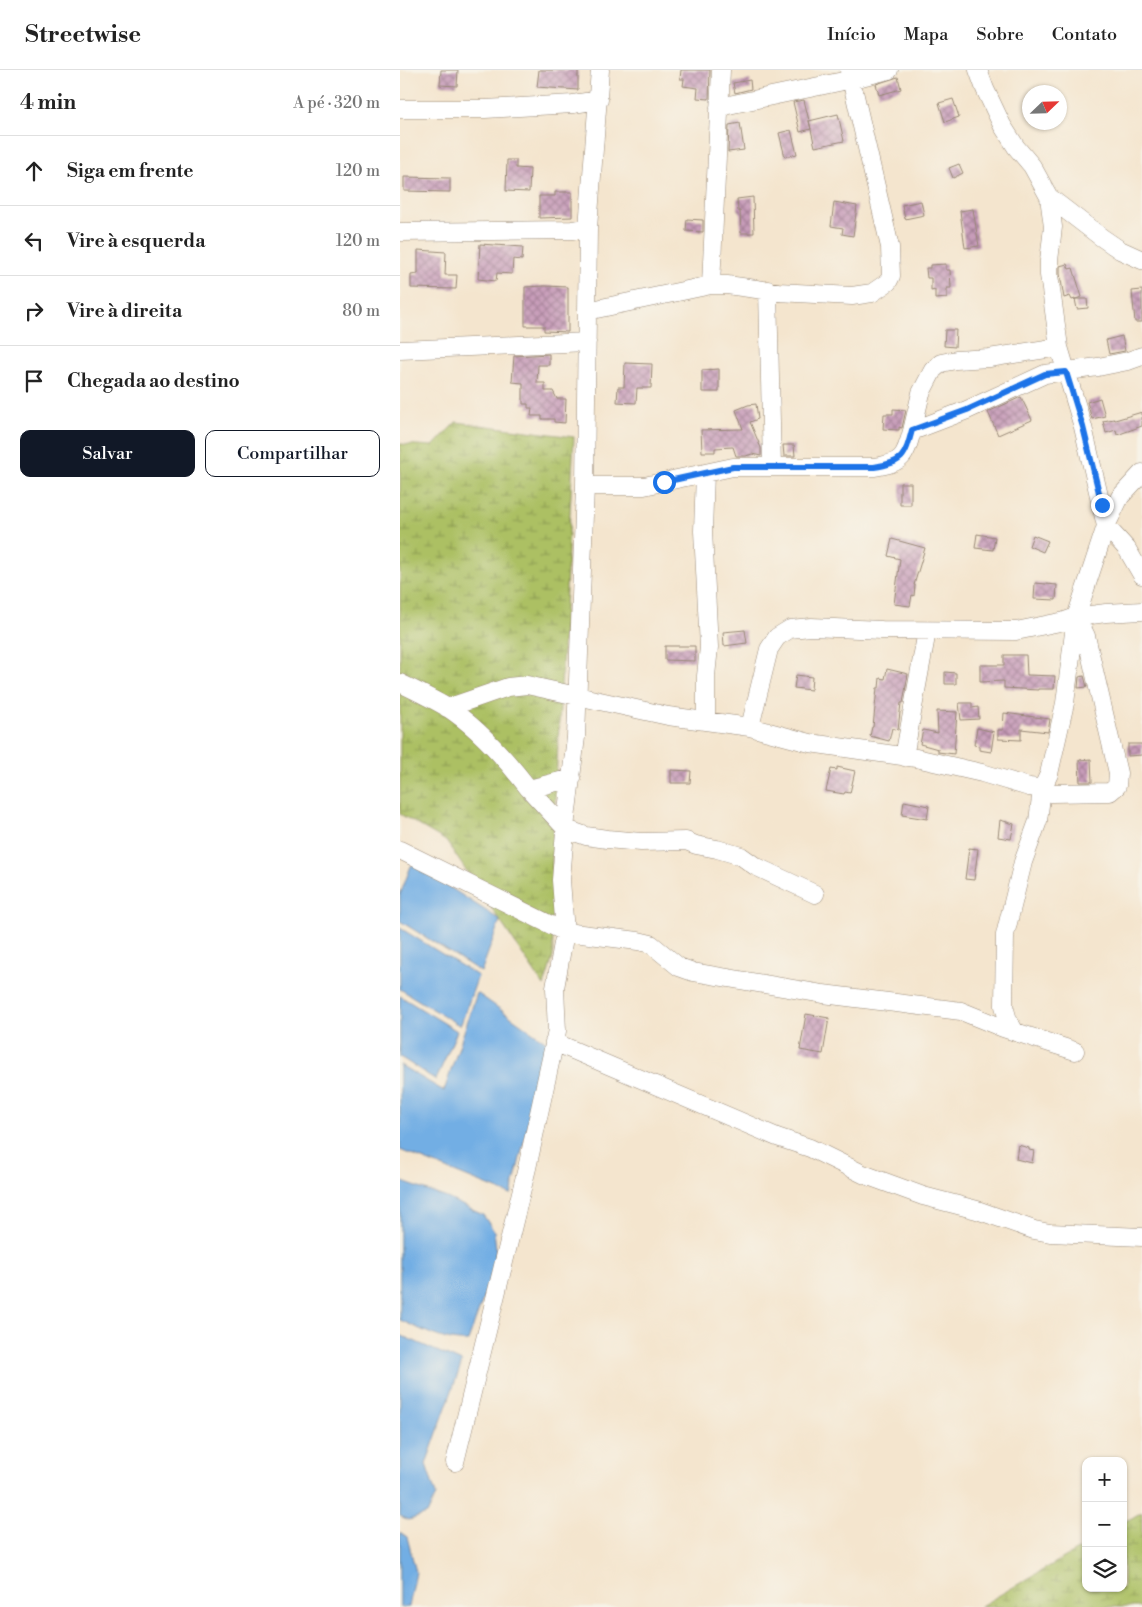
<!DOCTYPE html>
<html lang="pt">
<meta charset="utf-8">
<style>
:root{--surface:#fff;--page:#f2f2f2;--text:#222;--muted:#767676;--line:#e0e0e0;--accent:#111827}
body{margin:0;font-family:"Libre Bodoni",serif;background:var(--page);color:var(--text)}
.controls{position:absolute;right:15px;bottom:15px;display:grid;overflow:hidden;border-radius:10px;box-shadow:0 1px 4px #0004}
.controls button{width:45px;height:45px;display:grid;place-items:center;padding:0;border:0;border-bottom:1px solid var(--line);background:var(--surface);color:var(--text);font:25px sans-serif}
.compass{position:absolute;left:622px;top:15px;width:45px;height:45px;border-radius:50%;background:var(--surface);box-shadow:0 1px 4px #0004;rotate:67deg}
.stop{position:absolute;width:15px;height:15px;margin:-11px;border:4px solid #1a73e8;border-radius:50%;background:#fff}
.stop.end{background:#1a73e8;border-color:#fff;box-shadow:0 1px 5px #0008}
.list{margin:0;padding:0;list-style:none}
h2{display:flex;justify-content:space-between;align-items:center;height:65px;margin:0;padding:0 20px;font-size:21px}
h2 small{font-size:16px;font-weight:400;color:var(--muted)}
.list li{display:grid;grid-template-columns:32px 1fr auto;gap:15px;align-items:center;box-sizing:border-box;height:70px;padding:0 20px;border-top:1px solid var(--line)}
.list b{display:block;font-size:19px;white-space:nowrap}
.list em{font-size:16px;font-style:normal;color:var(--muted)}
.actions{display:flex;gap:10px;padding:15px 20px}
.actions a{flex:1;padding:11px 0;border:1px solid var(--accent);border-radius:10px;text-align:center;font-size:18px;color:var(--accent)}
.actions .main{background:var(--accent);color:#fff}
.icon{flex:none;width:28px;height:28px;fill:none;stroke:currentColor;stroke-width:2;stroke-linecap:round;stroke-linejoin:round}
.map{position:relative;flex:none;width:742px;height:1537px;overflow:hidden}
header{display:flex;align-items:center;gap:30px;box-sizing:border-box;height:70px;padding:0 25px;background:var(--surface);border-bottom:1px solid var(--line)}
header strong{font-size:24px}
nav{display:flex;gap:28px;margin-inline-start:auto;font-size:18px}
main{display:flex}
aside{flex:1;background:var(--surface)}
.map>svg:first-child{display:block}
</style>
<header>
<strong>Streetwise</strong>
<nav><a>Início</a><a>Mapa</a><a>Sobre</a><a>Contato</a></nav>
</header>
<main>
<aside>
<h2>4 min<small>A pé · 320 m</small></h2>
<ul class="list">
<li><svg class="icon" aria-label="ahead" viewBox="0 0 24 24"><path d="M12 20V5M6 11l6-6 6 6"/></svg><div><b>Siga em frente</b></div><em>120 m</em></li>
<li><svg class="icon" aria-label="left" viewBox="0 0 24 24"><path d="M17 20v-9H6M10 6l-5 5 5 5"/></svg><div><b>Vire à esquerda</b></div><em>120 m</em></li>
<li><svg class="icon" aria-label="right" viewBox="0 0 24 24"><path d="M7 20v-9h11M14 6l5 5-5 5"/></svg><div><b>Vire à direita</b></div><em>80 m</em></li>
<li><svg class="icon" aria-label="arrive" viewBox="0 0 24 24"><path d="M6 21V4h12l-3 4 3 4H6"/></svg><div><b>Chegada ao destino</b></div></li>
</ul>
<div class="actions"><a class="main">Salvar</a><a>Compartilhar</a></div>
</aside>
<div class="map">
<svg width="742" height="1537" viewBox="0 0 742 1537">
<defs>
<pattern id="wetland-marsh" width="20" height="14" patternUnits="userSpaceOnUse" patternTransform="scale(1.25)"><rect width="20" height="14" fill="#acc064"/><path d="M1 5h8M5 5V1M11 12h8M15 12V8" fill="none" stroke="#8d9c52"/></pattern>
<pattern id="building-cross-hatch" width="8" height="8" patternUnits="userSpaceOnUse" patternTransform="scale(1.25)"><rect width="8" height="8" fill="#c79cb9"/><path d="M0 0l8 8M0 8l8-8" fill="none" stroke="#a37f96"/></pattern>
</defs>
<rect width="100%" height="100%" fill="#f7f3e8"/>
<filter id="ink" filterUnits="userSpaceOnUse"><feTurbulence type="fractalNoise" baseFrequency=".02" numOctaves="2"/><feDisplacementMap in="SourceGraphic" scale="10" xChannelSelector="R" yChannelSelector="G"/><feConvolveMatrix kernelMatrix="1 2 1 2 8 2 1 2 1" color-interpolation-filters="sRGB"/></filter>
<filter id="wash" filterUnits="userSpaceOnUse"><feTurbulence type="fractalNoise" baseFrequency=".0096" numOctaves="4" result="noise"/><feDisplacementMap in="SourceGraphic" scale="20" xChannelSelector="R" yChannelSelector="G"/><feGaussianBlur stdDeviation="1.12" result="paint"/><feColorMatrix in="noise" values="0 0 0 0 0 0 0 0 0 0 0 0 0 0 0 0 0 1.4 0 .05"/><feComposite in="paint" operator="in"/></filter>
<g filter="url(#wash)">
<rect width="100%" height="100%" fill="#f4e5ce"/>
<path fill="url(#wetland-marsh)" stroke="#747541" d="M56 352 174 367 152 788 153 887 144 916 46 771 0 744V374L33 376Z
M742 1442V1537H579L686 1475V1518H723V1453Z"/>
<path fill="#72aee4" stroke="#566c81" d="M14 794 100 850 81 902 0 851V825L11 796Z
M0 858 78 906 61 954 59 955 0 919Z
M77 923 148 973 111 1125 0 1080V995L44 1021Z
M0 926 57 961 36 1010 0 987Z
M0 1111 47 1128 83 1145 94 1161 96 1178 94 1198 68 1271C45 1273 21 1259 0 1250Z
M0 1265 62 1292 26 1394 36 1425 27 1444 9 1450 0 1446Z
M0 1462 7 1467 16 1502 9 1537H0Z"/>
<g id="blocks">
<path fill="url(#building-cross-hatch)" d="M41 0H58L57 16 40 15Z
M139 0H178V20L137 17Z
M281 0H310L309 29 297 28 298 18 283 16 284 9H280Z
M498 7 501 19 479 25 476 14Z
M350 10 351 19 335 23 333 13Z
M553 29 559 47 545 52 539 33Z
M404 30 411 59 400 62 393 32Z
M438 44 444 71 415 77 409 51Z
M340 53 344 80 328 82 329 55Z
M391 60 397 84 385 87 379 63Z
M107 90H116V98L130 99 129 122 106 121Z
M559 94 563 103 553 108 549 98Z
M4 107 50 108V122L4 121Z
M155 122H172V147L139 148V126H155Z
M353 127 354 163H341L340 141H338L337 129Z
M521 131 524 145 505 149 502 135Z
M434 132 457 136 453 166 442 164 443 158 431 156Z
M573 139 579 176 565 178 560 141Z
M287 149 303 150V162L286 161Z
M80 174 123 177 122 190 113 189 112 204 97 203 96 211 78 209Z
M18 180 46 182 45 205H57L56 219 11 218V205L18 204Z
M546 194V200H550L551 218H547V228L535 229V220L531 221V208H527L526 198H530V195Z
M667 194 669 199 673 198 682 227 672 230 670 226 664 228 660 204V196Z
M145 216 168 217V262L144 261V256H125V217Z
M742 220V252H735L732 221Z
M675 229H687L688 238 677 239Z
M545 260H556L555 277 544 276Z
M722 266 725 281 709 284 706 270Z
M149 284V295H138L137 313H145V321H153L157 329H166L165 353 154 352V349H142V346H131L132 338H128V334H123V313L112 312 114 286Z
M225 293 252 294 251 318H237L236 333 217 332 218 317H224Z
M319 299V322H302V300Z
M621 327 632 350 598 365 588 342Z
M700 328 705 346 692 349 687 332Z
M356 334 358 349 350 352 361 378V386L352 384 346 386H336L333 377 315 378V382H302L301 360 343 359 336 340 348 335Z
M493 339 506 340 502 358 499 357V360L483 359 484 344H493Z
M742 342V356L717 365 716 360 706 363 703 351 714 349 715 350Z
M383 375H394L395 386H384Z
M500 413H511V435H500Z
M577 464 595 467 593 480 575 478Z
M633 465 648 471 643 482 629 476Z
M492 469 525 478 514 515H515L514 526 512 525 510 536 494 534 500 489 488 486Z
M635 513 657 515 656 530 634 529Z
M345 560 347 573 324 576 323 562Z
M265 576H295V591L265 590Z
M604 585H626L627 605 655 606 654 619H638V620L604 618V611L580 612V595H604Z
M487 599 508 604 503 633H501L498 660 492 658 489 671 470 666 472 657H473L477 618H479L480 608 485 609Z
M545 602 556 603V614H545Z
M396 605 412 607 411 620 394 618Z
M684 606 687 617 678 618 679 607Z
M559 633H572V638L578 637 579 649 561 650Z
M537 641 557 642 554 684 538 682V679L520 674 523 660 538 663Z
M604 643 650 649 648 662 621 659V670L598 669V660H603Z
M577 658 594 662 591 682 579 680V676L574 675Z
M728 674H742V685L728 686Z
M691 689 692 712H680L679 690Z
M437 697 455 701 450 723 445 722 444 724 426 721 431 699 437 700Z
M271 700 291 701 290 713H271Z
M504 731 529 736 527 749 502 745Z
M600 750 614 754 611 769 598 767Z
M569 778 578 779 574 810 565 809Z
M406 944 429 948 423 984 400 980Z
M618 1075 629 1078V1080L634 1081 632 1093 616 1089Z"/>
</g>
</g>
<g filter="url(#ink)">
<use href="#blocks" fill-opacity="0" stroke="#988876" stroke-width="1"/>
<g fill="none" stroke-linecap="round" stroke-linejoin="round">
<defs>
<path id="minor" d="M578 0 585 19 602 55 616 77 632 96 649 127 653 157 649 191V205L659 277 683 357 706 456 727 479 742 505
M319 37 453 9 489 0
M0 39H85L173 34 199 30
M649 127 701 167 720 180 742 190
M0 162 172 160 188 158
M311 215 321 0
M368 220 372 397
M187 241 311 215H327L378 222 452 226 472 223 488 212 491 206 490 177 449 0
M0 280 187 272
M512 361 521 323 533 300 541 293 556 290 589 288 659 277
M305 403 303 461 309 577 306 606V650
M185 416H244L333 397H474C503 393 505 387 512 361L567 340 645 304 698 297 728 291 742 286
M0 613C16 621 33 629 48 638 80 659 106 689 129 719L172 708
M47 638 108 617 127 615 268 646 350 657 410 673 516 688 582 703 629 717 638 718 652 723 710 722 717 716 718 703 686 566 682 558 676 552
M350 657 369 579 377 567 390 559 411 557 482 560 616 561 665 551 676 547 706 543 742 541
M504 687 527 561
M129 719 166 759 186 766 207 769 241 772 286 771 296 775 317 779 341 786 355 796 415 824
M0 780 165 862 238 871 251 874 279 897 293 902 423 924 561 941 603 958 675 981
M615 962 608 950 604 936 605 865 623 792 638 751 642 719 649 704 665 633 676 547 706 456 720 427 742 403
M154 972 377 1067 410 1078 463 1104 523 1126 577 1140 634 1160 650 1163 742 1167
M55 1392 127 1098 157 961 155 918 165 862 161 810 166 749 176 667 185 416 188 158 200 0"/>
</defs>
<use href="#minor" stroke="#988876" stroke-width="19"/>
<use href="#minor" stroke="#fff" stroke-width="18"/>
</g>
</g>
<g fill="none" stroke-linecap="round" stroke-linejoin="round" filter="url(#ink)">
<path stroke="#1a73e8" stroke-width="6" d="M264 412 333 397H474C503 393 505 387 512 360L567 340 645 304 666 302 683 357 702 435"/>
</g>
</svg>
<div class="controls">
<button>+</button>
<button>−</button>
<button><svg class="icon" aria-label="layers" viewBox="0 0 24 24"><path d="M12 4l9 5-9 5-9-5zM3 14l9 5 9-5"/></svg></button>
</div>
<svg class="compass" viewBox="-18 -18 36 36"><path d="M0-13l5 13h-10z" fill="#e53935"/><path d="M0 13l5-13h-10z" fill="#767676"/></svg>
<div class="stop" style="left:264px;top:412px"></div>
<div class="stop end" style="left:702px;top:435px"></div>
</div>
</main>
